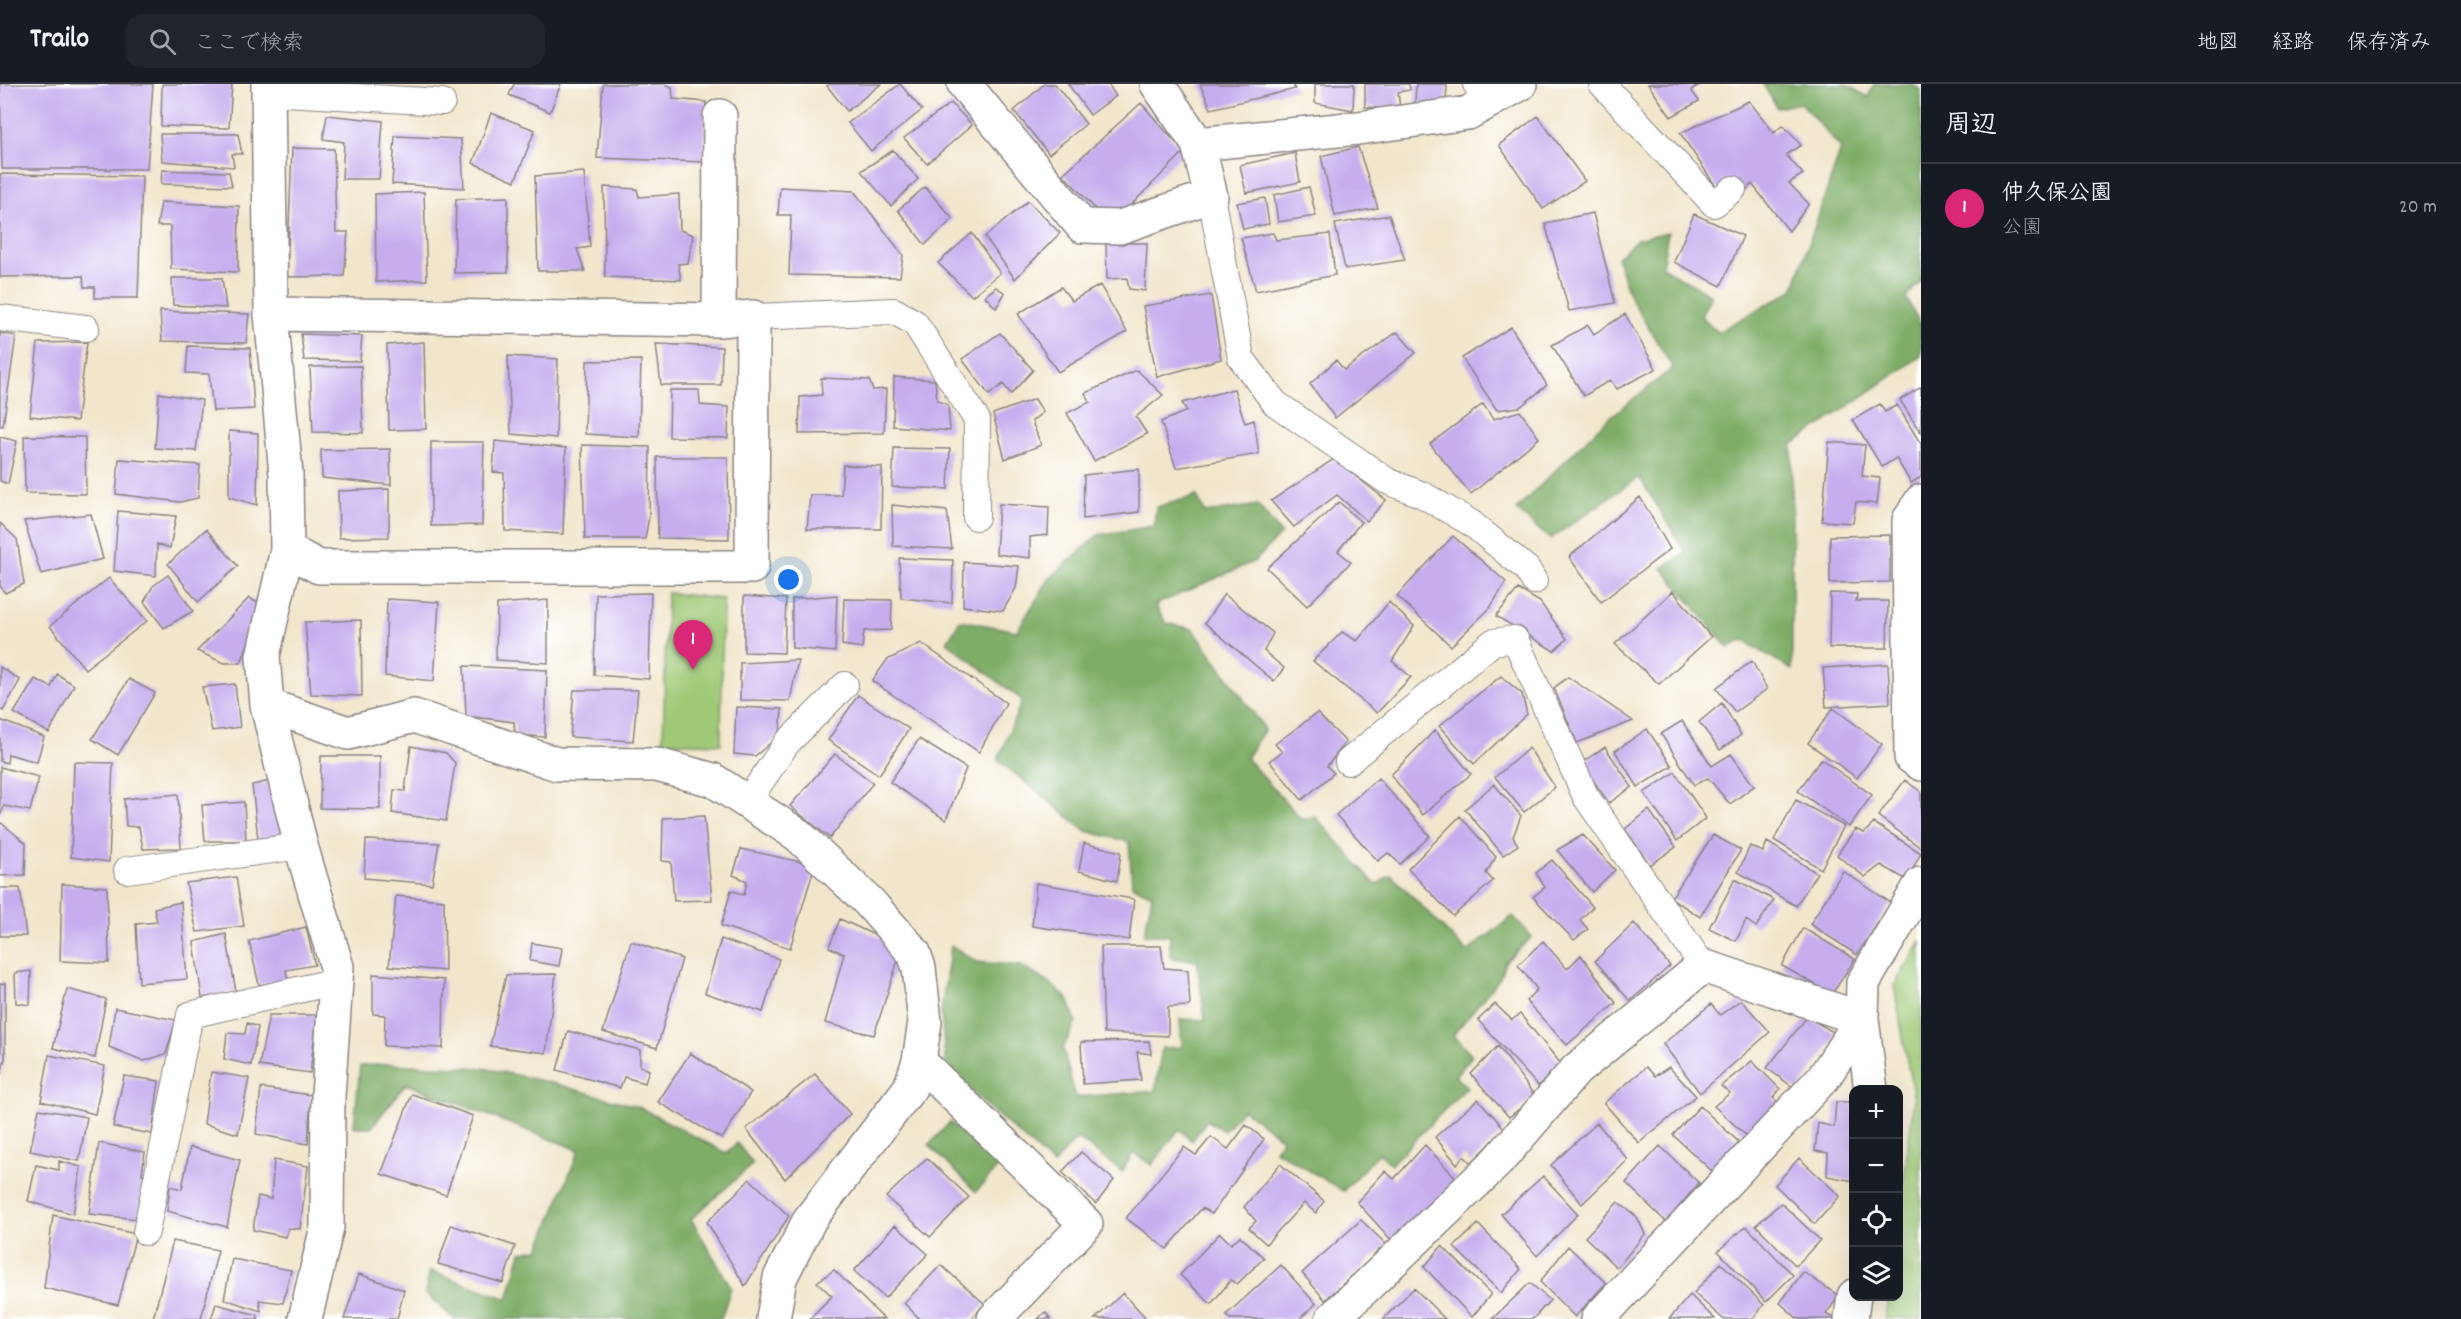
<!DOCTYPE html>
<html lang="ja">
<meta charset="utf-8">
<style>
:root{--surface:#171b24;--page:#20242c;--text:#f1f3f6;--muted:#9ea1a6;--line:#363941;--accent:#db2777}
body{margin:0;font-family:Dekko,"Klee One",sans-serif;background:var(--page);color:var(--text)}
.controls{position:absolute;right:18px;bottom:18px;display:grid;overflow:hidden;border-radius:12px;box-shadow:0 6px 24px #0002}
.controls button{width:54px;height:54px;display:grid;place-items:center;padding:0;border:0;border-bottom:2px solid var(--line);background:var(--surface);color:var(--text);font:30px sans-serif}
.you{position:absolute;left:789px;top:496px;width:21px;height:21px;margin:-15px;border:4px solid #fff;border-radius:50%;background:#1a73e8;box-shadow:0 0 0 9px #1a73e833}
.badge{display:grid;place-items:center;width:39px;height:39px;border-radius:50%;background:var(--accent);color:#fff;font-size:20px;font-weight:700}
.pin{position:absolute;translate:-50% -50px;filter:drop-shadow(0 2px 3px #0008)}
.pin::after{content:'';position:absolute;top:32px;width:21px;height:18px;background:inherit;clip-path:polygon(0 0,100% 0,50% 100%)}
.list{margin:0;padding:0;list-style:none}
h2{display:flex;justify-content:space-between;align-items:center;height:78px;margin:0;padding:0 24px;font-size:26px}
h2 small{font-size:20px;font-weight:400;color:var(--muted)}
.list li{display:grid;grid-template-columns:39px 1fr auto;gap:18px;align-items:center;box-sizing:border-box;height:90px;padding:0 24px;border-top:2px solid var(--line)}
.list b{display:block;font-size:22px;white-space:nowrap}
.list p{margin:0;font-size:20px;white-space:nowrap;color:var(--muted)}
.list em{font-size:20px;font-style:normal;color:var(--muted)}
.icon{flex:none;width:33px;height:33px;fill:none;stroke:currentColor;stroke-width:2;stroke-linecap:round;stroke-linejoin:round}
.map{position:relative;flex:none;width:1921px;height:1235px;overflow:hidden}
header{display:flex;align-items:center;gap:36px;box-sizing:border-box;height:84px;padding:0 30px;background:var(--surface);border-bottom:2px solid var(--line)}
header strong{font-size:28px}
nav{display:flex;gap:33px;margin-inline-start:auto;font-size:21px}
.search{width:420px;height:54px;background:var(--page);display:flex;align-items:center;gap:15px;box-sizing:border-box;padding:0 21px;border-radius:18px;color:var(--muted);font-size:22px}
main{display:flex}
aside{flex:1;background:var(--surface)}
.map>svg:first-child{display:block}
</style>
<header>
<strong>Trailo</strong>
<div class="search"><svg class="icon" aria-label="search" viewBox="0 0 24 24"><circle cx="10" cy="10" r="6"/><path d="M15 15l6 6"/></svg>ここで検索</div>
<nav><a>地図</a><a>経路</a><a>保存済み</a></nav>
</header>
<main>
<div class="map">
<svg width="1921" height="1235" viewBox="0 0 1921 1235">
<rect width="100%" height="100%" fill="#fff"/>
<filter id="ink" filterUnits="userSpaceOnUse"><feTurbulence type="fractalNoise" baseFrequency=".0167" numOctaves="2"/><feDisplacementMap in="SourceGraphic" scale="12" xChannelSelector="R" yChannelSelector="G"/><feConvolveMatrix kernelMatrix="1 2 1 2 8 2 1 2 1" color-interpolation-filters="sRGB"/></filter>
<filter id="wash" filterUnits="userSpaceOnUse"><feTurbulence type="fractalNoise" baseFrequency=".008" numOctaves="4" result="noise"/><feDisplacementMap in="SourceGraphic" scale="24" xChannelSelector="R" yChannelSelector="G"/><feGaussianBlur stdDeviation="1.35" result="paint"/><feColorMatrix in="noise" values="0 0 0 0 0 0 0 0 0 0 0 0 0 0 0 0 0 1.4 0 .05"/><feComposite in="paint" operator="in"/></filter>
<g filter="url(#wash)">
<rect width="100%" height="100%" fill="#f1e6cb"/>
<path fill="#9fc976" stroke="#607658" stroke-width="1.5" d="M667 509 723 515 721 660 663 658Z
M1921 858V1235H1885L1888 1213 1898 1212 1899 1130 1914 1016 1894 902Z"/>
<path fill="#7fad67" stroke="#506851" stroke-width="1.5" d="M1763 0H1845L1868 13 1874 0H1911L1921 6V197L1906 214 1921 241V272L1792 361V586L1743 556 1728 564 1662 484 1686 469 1639 393 1550 455 1516 426 1604 338 1673 284 1630 213 1617 174 1637 155 1668 148 1662 183 1711 211 1701 232 1718 248 1793 206 1841 65 1801 19 1777 24Z
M1197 412 1205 429 1258 421 1281 450 1255 477 1155 521 1166 539 1193 545 1265 645 1246 674 1302 736 1315 732 1376 801 1391 791 1467 868 1513 832 1532 853 1505 878 1500 894 1453 951 1472 972 1455 992 1467 1003 1391 1080 1379 1069 1343 1107 1275 1066 1282 1055 1243 1025 1224 1047 1207 1036 1192 1057 1179 1045 1152 1081 1133 1069 1122 1088 1077 1054 1053 1081 946 985 941 927 951 861 977 878 1021 882 1051 900 1068 915 1076 938 1063 964 1075 1013 1155 1007 1162 964 1182 963 1180 935 1205 936 1197 877 1170 874V851H1144L1152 811 1132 801 1129 758 1086 747 998 676 1022 616 947 558 960 536 1017 547 1049 495 1098 451 1154 442 1156 423Z
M386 980 484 984 552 999 639 1023 726 1069 737 1059 753 1080 691 1135 731 1203 721 1235H454L425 1209 430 1187 508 1215 521 1168 539 1165 579 1066 406 1000 372 1043H354L360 982Z
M950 1038 1000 1081 976 1108 929 1061Z"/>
<g id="blocks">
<path fill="#c5adee" d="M0 0H153L147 85H2Z
M162 0H232L229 44 161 42Z
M514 0H561L550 28 509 11Z
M603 0H664L672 3 673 15 706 18 704 78 597 74Z
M830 0H881L847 27 827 2Z
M900 0 922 26 871 67 848 39Z
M1044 0H1055L1086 40 1049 70 1014 27Z
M1068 0H1108L1116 12 1090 31Z
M1200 0H1293L1295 5 1211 25Z
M1315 0H1354L1353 26 1315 19Z
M1365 0H1409L1410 6 1398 8 1400 25 1365 23Z
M1416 0H1447L1446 19 1415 20Z
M1648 0H1701L1691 6 1699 17 1671 33Z
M1749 17 1774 49 1783 41 1801 61 1786 71 1803 90 1789 99 1809 120 1789 147 1752 100 1743 109 1717 104 1680 49Z
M951 19 972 41 927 80 904 54Z
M1141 19 1184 68 1120 132 1100 130 1063 90Z
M491 29 535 46 515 97 473 79Z
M327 31 383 37 379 95H342L344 58 323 55Z
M1538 32 1585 97 1543 125 1499 61Z
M160 50H238L242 70H232L234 83 162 77Z
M395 52 461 55 464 104 392 100Z
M1358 63 1378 124 1335 132 1321 72Z
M292 64 334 65 336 148H348L344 192 287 193Z
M893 66 918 95 891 122 861 87Z
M1295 69 1300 98 1246 109 1240 81Z
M162 86 229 88 232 102 161 100Z
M584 88 590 163 577 165 585 187H538L535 92Z
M0 90 142 92 138 214H95V203H84L83 192 0 193Z
M604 103 637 105 639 113 679 110 680 146 693 151 688 179 678 180 681 196 605 193Z
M780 103 854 107 903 171 900 193 789 191 791 131H778Z
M925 103 953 135 925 161 898 126Z
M1309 103 1316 132 1278 138 1274 111Z
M424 108 427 196 376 198 375 110Z
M508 113V188L454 189 456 115Z
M1265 114 1269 140 1243 145 1237 119Z
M1028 117 1060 149 1015 195 985 153Z
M161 118 239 122 238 188 171 185 170 142H157Z
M1593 129 1615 219 1569 227 1545 139Z
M1694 130 1743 152 1721 202 1674 178Z
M1389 131 1405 176 1345 185 1335 140Z
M972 149 1000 189 972 212 938 179Z
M1273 149 1276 156 1330 150 1335 191 1256 207 1241 154Z
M1106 159H1147L1145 207 1129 205 1127 194 1107 195Z
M172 194H222L226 224 173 221Z
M1100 201 1127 248 1058 288 1018 230 1061 203 1072 217Z
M996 203 1005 209 996 224 985 212Z
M1211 211 1221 275 1157 293 1143 222Z
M160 227 249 230 246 259 162 257Z
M1625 230 1656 285 1617 305 1610 296 1584 312 1552 261 1588 241 1594 250Z
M1511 243 1547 301 1520 323 1497 326 1462 274Z
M1397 248 1416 269 1335 334 1310 300 1336 276 1344 286Z
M0 249 16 252 3 342H0Z
M1000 249 1033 286 1011 310 1003 300 989 311 962 275Z
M301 250 362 252 360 277 304 276Z
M87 258 77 337 30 332 38 259Z
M424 258 426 345 389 346 387 261Z
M656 260 722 263 721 301H661Z
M188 262 250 264 254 325 213 327 209 290 186 289Z
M508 272 558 275 556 354 511 350Z
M641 276 639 353 585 350 587 277Z
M361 282 363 349 313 348 310 283Z
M1137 286 1163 311 1136 333 1147 350 1094 377 1067 329 1090 318 1085 309Z
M894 293 935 296 937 316 948 321 950 347 893 342Z
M821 294 869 296 873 306 886 305 884 349 799 350 800 313 822 311Z
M1921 303V349L1900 316Z
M1234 305 1245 339 1254 336 1259 370 1176 384 1161 338 1187 327 1182 319Z
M670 306H699L700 321 729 323 728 354 669 353Z
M159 309 202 316 196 367 155 364Z
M1035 315 1043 328 1032 337 1041 361 1005 375 993 330Z
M1483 320 1493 335 1520 327 1539 354 1471 410 1430 360Z
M1880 320 1885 328 1897 321 1921 360V393L1911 399 1896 374 1882 383 1853 336Z
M229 347 258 349 257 421 229 413Z
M24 352 85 353 86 410 25 409Z
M0 353 17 357 8 400 0 397Z
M495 357 566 364 563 450 505 447 504 389 493 388Z
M431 358H484L482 441 431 442Z
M1829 358 1865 361 1862 392 1880 394 1877 420 1856 418 1853 439 1822 437Z
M582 361 650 363 649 433 645 455H585Z
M894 364 950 365 948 405 892 403Z
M390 365 391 401 322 394 321 366Z
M657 373H728L729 455 658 454Z
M119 375 200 381 198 414 180 418 116 410Z
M1334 375 1386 416 1367 437 1337 411 1294 443 1271 417Z
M843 381 882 383 881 445H807L810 411H841Z
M1139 385V428L1083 435 1084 391Z
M389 405V453L339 454 338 407Z
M1640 413 1670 465 1601 518 1569 473Z
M1339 418 1361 438 1338 467 1351 478 1307 522 1267 484Z
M999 420 1049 423 1048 451 1030 453V474L996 470Z
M892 421 947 427 952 465 893 462Z
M118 427 176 432 170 464 157 460 156 492 114 487Z
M91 430 103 475 41 490 24 437Z
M0 439 17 455 24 500 5 509 0 502Z
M206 445 238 482 198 518 168 480Z
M1890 451V498L1830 499V452Z
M1453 452 1506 498 1490 524 1451 562 1397 512Z
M899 474 953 476 952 519 901 514Z
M964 478 1019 482 1016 504 1003 527 963 522Z
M168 491 193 527 164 544 144 518 153 502Z
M109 494 147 537 85 585 50 542Z
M1518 505 1540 518 1567 555 1554 567 1496 532Z
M1673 507 1711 553 1659 600 1615 560Z
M651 509 649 595 594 591 596 510Z
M1830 509 1857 510 1856 517H1888L1887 564H1829Z
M1224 510 1273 549 1264 567 1284 584 1274 597 1205 539Z
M837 511 835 568 792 564V515Z
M744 512 786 515 784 569 744 568Z
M249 514 262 521 241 579H224L197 567Z
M387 515 439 518 434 597 385 592Z
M844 515 892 516 891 546 864 547 862 564 842 561Z
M548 516V579L496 576 497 520Z
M1389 518 1414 542 1392 577 1411 593 1377 629 1313 577 1342 548 1357 557Z
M361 536 362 612 311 610 305 538Z
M921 559 1006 619 979 668 872 597 887 576Z
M798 576 790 617 740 616V579Z
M1752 577 1767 605 1735 628 1716 604Z
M1888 580 1890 619 1826 623 1823 584Z
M464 582 547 586 545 653 515 651 514 638 466 632Z
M0 583 20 596 3 627 0 625Z
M57 590 74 601 49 649 14 629 35 595 51 603Z
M1501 592 1522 610 1527 630 1474 680 1439 642Z
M1568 593 1633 637 1577 659 1554 604Z
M129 595 155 609 118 671 92 655Z
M235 600 240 643 212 647 202 603Z
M574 606H638L633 657 570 653Z
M858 611 909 645 879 691 828 656Z
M1722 619 1741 651 1720 666 1699 638Z
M736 623 782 625 780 651 755 672 734 670Z
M1833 624 1882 660 1857 694 1808 659Z
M1317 629 1346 658 1327 682 1334 689 1302 716 1269 677 1282 668 1275 660Z
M0 636 44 653 37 678 8 670 7 679 0 677Z
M1682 637 1712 682 1731 670 1754 702 1730 720 1708 694 1694 701 1661 650Z
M1647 645 1672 682 1638 703 1615 667Z
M1435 646 1471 690 1423 731 1391 691Z
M919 655 966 684 946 736 890 698Z
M411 662 446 669 455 679 446 737 392 729 394 706 405 707Z
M1605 663 1632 703 1609 719 1581 679Z
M1529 664 1555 703 1524 728 1495 693Z
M835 670 873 699 830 754 790 722Z
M321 672H380V725L320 724Z
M1821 675 1872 711 1849 743 1798 707Z
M74 678 113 679 109 778 71 773Z
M0 683 39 693 30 727 4 722 0 732Z
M1675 688 1706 734 1677 757 1644 709Z
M1378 694 1430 752 1400 780 1388 769 1378 777 1336 731Z
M1905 696 1921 708V764L1878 732Z
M270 697 286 750 258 755 252 701Z
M1494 700 1521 732 1513 753 1518 761 1503 771 1465 725Z
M178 710 181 764 143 765 139 743 126 742 124 715Z
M1796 716 1844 742 1821 785 1774 756Z
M244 718 246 757H205L202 721Z
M1649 726 1676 763 1650 781 1625 745Z
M704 732 712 816 674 817 671 778 662 777 663 734Z
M1460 732 1496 773 1486 789 1493 797 1453 832 1408 785Z
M0 738 26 759 25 791 0 792Z
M1874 739 1921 769 1907 796 1881 781 1865 793 1837 771 1855 745 1864 749Z
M1583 751 1615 786 1592 808 1557 766Z
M1713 751 1741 766 1700 833 1671 814Z
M366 756 439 759 432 800 364 794Z
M1767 758 1817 789 1796 822 1738 788 1750 762 1763 768Z
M1084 759 1121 768 1117 797 1079 787Z
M741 765 815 781 790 864 721 842 731 806 744 811 747 797 733 791Z
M1552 776 1593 823 1580 836 1588 845 1574 856 1533 813 1545 803 1536 789Z
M1843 787 1891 819 1857 871 1810 840Z
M236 793 244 842 197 848 186 799Z
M1735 795 1774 816 1756 843 1746 836 1736 857 1709 844Z
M1036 799 1134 815 1129 856 1032 842Z
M62 800 107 803 109 879 60 877Z
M0 804H20L26 852H0Z
M396 812 444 816 445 887 389 882Z
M181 818 187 895 139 899 136 840 157 838 154 824Z
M840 835 902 864 874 951 825 939 844 870 829 863Z
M1634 839 1670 882 1630 917 1595 877Z
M306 843 315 881 286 886 288 896 259 901 249 857Z
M1803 844 1855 875 1832 910 1782 882Z
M226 850 236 908 202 914 194 858Z
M721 855 779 875 763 928 705 909Z
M631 857 682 875 657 964 603 948Z
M1543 857 1567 885 1581 871 1616 919 1567 961 1526 917 1537 905 1518 881Z
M532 859 562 864 559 882 530 877Z
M1101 862H1161L1164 884 1188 886 1190 922 1168 923V952L1104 949Z
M31 887 30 921 16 919 15 889Z
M373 890 444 896 443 964 384 962 385 931 373 930Z
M556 890 546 969 490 962 506 891Z
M5 899V974L1 991 0 900Z
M67 905 106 915 95 974 53 964Z
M1741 916 1770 948 1700 1009 1663 960 1711 920 1720 931Z
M1495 920 1512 936 1520 930 1561 980 1538 1002 1478 936Z
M115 924 176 936 166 970 144 977 109 963Z
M269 931H317L310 989 259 982Z
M1807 933 1837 950 1798 1007 1767 984Z
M247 939 258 943 251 981 224 975 227 949 245 950Z
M568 947 640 966V982L649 986 645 999 624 993 620 1004 557 986Z
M1149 957 1151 970 1137 968 1141 996 1083 1000 1081 958Z
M1498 962 1535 1012 1509 1033 1471 990Z
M690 969 751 1008 722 1055 658 1018Z
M49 971 105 982 95 1030 41 1017Z
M1752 977 1780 1005 1773 1014 1782 1022 1751 1056 1714 1022 1730 1009 1721 1002Z
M1646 983 1655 992 1669 983 1696 1012 1639 1059 1604 1019Z
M211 988 249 994 238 1050 204 1040Z
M815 990 850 1030 785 1095 746 1045Z
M124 992 159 997 152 1050 113 1043Z
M261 1004 311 1011 308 1060 256 1050Z
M412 1010 473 1032 446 1111 381 1090Z
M1478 1015 1505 1045 1471 1079 1464 1072 1457 1080 1435 1053Z
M1836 1018H1854V1097L1827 1092 1828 1069 1815 1067 1818 1039 1834 1043Z
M1700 1022 1742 1061 1714 1089 1673 1051Z
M39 1025 87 1033 79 1077 30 1067Z
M1597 1039 1628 1076 1582 1120 1551 1081Z
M1246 1041 1264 1055 1212 1130 1202 1124 1167 1165 1126 1134 1184 1063 1196 1071 1211 1053 1228 1065Z
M99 1059 145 1068 142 1090 150 1092 139 1135 89 1130Z
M1425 1061 1458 1096 1394 1159 1357 1118 1385 1087 1394 1095Z
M1660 1062 1699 1099 1666 1138 1626 1099Z
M190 1063 240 1076 227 1143 167 1127 170 1102 182 1105Z
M1081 1068 1114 1096 1096 1120 1062 1088Z
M927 1074 969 1113 930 1153 886 1113Z
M1799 1074 1840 1112 1815 1140 1775 1101Z
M274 1076 308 1082 300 1145 288 1144 286 1153 253 1146 258 1112 271 1115Z
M59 1077 81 1083 73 1130 28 1117 36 1081 59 1086Z
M1280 1080 1324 1117 1316 1129 1304 1119 1266 1160 1249 1144 1256 1137 1244 1123Z
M1543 1092 1578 1130 1537 1172 1501 1130Z
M750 1095 789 1132 745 1202 707 1138Z
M1618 1118 1637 1133 1645 1150 1617 1184 1585 1153Z
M1781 1119 1820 1156 1796 1182 1756 1141Z
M53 1131 136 1150 118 1221 44 1204Z
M1361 1136 1387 1161 1325 1216 1302 1189Z
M1478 1140 1521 1185 1501 1209 1454 1163Z
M451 1141 515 1162 503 1199 438 1180Z
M895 1141 928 1170 885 1214 854 1187Z
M1746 1142 1793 1191 1766 1218 1718 1167Z
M1220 1149 1231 1160 1240 1152 1264 1174 1237 1200 1231 1196 1211 1220 1180 1191Z
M173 1157 218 1166 201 1235H153Z
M1442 1162 1491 1210 1472 1233 1424 1183Z
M1568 1162 1606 1199 1575 1233 1540 1198Z
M232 1175 291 1186 283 1219 259 1216 261 1227 224 1215Z
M1721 1179 1764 1221 1752 1235H1723L1694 1209Z
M941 1181 985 1220 971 1235H920L904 1219Z
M1281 1181 1316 1220 1299 1235H1230L1226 1231Z
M834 1186 884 1235H809L832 1212 817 1198Z
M1803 1188 1839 1212 1826 1230 1835 1235H1798L1780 1219Z
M359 1190 404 1206 397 1235H344Z
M1530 1199 1550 1216 1533 1235H1492Z
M1414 1204 1445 1235H1383Z
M1123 1209 1147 1235H1095Z
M1690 1211 1715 1235H1669Z
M216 1220 257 1231 259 1235H211Z
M1045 1228 1051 1235H1038Z"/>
</g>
</g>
<g filter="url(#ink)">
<use href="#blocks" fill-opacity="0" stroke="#8a8483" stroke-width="1.5"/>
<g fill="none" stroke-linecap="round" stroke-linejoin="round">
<defs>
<path id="service" d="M1476 0 1493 16
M1602 0 1714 120 1733 105
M268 8 442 18
M1211 112 1241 274 1275 319 1387 397 1423 411 1471 439 1527 485 1534 497
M753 233 894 227 915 239 977 336 976 433
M0 234 86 244
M1348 678 1493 558 1515 555 1586 713 1703 882
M747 718 787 659 845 601
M127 786 301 762
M146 1148 190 931 337 897"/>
<path id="minor" d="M268 0 271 230 286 390 287 466 263 572 267 621 301 762 337 883 328 1012 327 1143 305 1235
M964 0 1082 142 1120 143 1211 112 1198 60 1157 0
M1198 60 1358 44 1468 29 1520 0
M271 230 719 236 753 233 752 483H319L287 466
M719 236 720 32
M1921 417 1909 436 1911 673 1921 680
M267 621 348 649 414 632 557 680 657 681 713 696 798 751 869 818 914 869 919 884 925 938 919 977 910 1004 810 1135 780 1194 773 1235
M919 977 1086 1140 994 1235
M1871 1006 1862 935 1863 899 1921 800
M1332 1235 1498 1077 1576 986 1703 882 1862 935 1824 993 1598 1235
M1851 1235 1854 1212"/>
</defs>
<use href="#service" stroke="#8a8483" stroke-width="28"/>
<use href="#minor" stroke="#8a8483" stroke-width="36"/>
<use href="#service" stroke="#fff" stroke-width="26"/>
<use href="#minor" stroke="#fff" stroke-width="33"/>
</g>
</g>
</svg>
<div class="controls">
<button>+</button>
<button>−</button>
<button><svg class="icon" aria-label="locate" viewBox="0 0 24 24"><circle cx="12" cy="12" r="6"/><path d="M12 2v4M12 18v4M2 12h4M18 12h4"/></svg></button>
<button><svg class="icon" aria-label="layers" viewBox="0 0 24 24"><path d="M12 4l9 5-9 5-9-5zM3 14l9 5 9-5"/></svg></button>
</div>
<div class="you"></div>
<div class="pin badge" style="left:693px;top:586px">1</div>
</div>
<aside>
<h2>周辺<small></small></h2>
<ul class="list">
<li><span class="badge">1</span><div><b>仲久保公園</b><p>公園</p></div><em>20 m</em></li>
</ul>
</aside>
</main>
